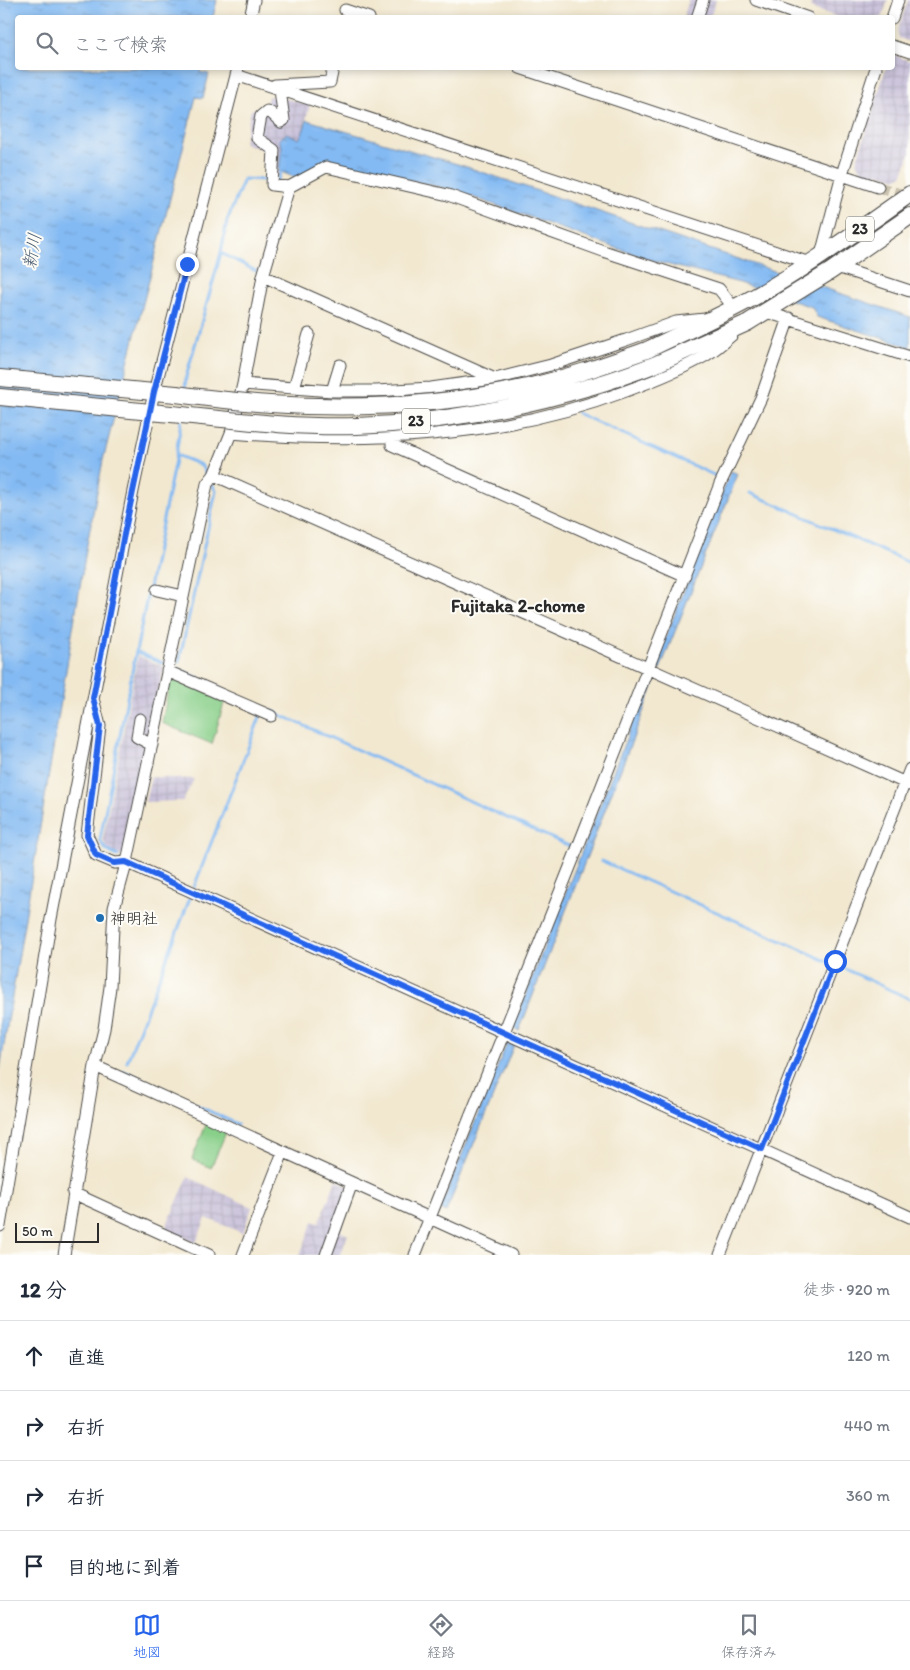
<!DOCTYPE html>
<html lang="ja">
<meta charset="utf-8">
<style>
:root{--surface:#fff;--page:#f2f2f3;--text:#1f2937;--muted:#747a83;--line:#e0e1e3;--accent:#2563eb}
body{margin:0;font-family:Itim,"Klee One",sans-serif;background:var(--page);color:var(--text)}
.scale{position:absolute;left:15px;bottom:12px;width:84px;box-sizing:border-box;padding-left:5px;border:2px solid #2b2b2b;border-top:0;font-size:14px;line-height:18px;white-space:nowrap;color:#2b2b2b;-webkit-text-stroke:4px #fdfcf7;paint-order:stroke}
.stop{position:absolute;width:15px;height:15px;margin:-11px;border:4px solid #2563eb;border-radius:50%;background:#fff}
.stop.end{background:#2563eb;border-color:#fff;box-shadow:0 1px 5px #0008}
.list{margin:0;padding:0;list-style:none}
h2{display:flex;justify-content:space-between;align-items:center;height:65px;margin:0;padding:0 20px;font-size:21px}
h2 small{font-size:16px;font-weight:400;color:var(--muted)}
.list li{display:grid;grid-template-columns:32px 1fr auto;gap:15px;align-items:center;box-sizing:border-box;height:70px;padding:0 20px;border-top:1px solid var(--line)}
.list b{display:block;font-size:19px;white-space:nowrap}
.list em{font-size:16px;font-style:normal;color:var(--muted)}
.icon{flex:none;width:28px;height:28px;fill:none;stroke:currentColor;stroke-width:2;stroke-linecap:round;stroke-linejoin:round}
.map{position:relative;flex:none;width:910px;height:1255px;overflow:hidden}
.search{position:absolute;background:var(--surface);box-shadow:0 2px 8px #0003;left:15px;right:15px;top:15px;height:55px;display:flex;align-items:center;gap:12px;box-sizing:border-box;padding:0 18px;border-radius:5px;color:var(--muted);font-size:19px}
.sheet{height:345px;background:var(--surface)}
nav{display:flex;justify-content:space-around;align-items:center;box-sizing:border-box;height:70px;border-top:1px solid var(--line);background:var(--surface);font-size:14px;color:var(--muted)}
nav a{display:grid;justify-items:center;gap:2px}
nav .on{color:var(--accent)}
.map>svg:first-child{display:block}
</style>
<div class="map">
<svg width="910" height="1255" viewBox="0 0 910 1255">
<defs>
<pattern id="industrial-grid" width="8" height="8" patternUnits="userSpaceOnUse" patternTransform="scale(1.25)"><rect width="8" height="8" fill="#c7c0d9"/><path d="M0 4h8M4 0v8" fill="none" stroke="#aba5ba"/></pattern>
<pattern id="water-ripples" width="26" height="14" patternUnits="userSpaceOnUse" patternTransform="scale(1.25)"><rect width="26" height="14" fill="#83baf3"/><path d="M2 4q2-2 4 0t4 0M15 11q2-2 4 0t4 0" fill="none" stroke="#6b97c5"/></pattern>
</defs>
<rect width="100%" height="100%" fill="#fdfcf7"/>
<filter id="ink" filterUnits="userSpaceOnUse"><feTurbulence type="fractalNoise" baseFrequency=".02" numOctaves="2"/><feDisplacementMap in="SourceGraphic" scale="10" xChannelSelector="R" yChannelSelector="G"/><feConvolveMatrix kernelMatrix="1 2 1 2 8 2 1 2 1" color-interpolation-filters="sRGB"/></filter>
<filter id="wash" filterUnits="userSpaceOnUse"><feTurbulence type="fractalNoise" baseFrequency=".0096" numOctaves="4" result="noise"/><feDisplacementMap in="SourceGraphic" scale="20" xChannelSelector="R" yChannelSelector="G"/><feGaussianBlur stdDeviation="1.12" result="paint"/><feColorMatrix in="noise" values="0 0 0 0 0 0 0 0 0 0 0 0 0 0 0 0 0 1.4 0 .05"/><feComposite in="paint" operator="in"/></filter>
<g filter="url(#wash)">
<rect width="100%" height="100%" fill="#f2e8d0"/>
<path fill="url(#industrial-grid)" d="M689 0H716L710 17 683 18Z
M812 0H888L882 18 838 17 810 8Z
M908 0H910V42L899 38 897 32Z
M894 55 910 61V153L903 174 896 179 877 173 876 178 866 175 856 163 886 68H892L893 56Z
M268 96 287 99 310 105 302 134 298 139 290 136 282 146 277 177 269 152 244 143 251 110 266 106Z
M138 656 164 667 123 855 114 853 107 848 103 839Z
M151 777 194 779 183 801 145 802Z
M188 1177 252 1207 243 1233 206 1218 196 1243 165 1229Z
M336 1180 356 1189 340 1231 348 1235 340 1255H300L313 1221 319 1223Z"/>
<path fill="#88cf89" stroke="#5a7d5a" d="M174 678 225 700 212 744 162 723 170 680Z
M208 1120 227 1130 211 1168 192 1159Z"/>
<path fill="url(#water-ripples)" stroke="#57728f" d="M0 0H217L213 17 18 18V68H201L200 72 209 74 203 98 196 97 103 460 86 550 0 1069Z
M307 120 464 166 910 317V347L817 317 812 307 736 282 650 260 453 190 328 162 296 178 279 171 282 146 279 140 287 133 299 139 302 134Z
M731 471 738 474 656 679 519 1031 513 1027Z
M507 1043 514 1045 446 1212 440 1209Z"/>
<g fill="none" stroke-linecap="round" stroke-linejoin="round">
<path stroke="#83baf3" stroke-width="3" d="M278 180 282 169
M221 253 256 271
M185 390 186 377 221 253 227 221 244 179 268 180
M577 413 716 476
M176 455 201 465 208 478
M750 493 910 563
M179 662 216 491 211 483
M163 663 136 652 176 455 181 421
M178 669 219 687
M272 711 569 846
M118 856C109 852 103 849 100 839L136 652
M602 861 829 962
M194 887 260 717
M843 968 910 999
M127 1062 190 898
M124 1071 237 1124"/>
</g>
</g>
<g filter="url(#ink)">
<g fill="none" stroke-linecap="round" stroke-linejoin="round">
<path stroke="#cac2af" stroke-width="11" stroke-dasharray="11 5.5" stroke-linecap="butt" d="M878 187 910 197"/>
<defs>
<path id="minor" d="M756 0 808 18
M345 10 369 18
M250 18 254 0
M697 18 703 0
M892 18 898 0
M892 46 910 52
M520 68 878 187
M236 75 810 263
M275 85 330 82 333 68
M280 90 284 120 281 122 271 113 267 111 261 116 257 138 274 150 272 185 289 187 326 167 448 195 606 252 719 289 734 308
M821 255 842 174 876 68
M837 267 910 291
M263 276 495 379
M766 312 910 357
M705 319 676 322 626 340 551 365 495 379 431 388 376 391H332L243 384 231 433 214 475 910 785
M243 384 263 276 289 187
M294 388 309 334
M332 391 340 365
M231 433C365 444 500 439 626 391 653 381 681 370 705 356 715 350 724 342 732 335
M392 438V445L685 576
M157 590 183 596
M167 671 271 716
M94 702 100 726 87 835 96 855 115 863 126 862 505 1033 910 1217
M140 719 137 737 152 745
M95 1066 511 1255
M73 1193 209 1255
M0 1226 51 919 133 491 154 392 238 68
M64 1255 95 1066 104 1029 110 987 114 908 128 857 207 484 214 475
M243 1255 283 1152
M326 1255 352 1183
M415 1255 576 852 720 484 761 398 789 318
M720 1255 910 769"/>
<path id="highway" d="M647 350C680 334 714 319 747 301 804 270 857 231 910 194
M654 365 747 323 831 271 910 216
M0 378 176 394
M0 397 171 414"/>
</defs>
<use href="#minor" stroke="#494744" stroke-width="13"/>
<use href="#highway" stroke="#494744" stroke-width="18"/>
<use href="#minor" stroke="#fff" stroke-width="11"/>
<use href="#highway" stroke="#fff" stroke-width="16"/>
<defs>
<path id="highway-bridge" d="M176 394C207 398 239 402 270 404 355 410 444 405 527 387 568 378 607 364 647 350
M171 414C233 420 295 428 357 426 435 423 514 409 589 387 611 381 632 373 654 365"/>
</defs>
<use href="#highway-bridge" stroke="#494744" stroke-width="18" stroke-linecap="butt"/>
<use href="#highway-bridge" stroke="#fff" stroke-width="16"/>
</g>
</g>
<g fill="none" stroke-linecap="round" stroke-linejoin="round" filter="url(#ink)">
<path stroke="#2563eb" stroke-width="6" d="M187 264 154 392 123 539 93 698 100 726 87 835 96 855 114 863 126 862 762 1149 835 961"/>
</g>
<circle fill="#1f6fb2" stroke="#fdfcf7" stroke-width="2" cx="100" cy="918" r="5"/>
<g text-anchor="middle" stroke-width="4" stroke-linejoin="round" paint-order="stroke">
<g fill="#fdfcf7" stroke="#6a6a68" stroke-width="1">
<rect x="846" y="216.5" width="28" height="25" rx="4"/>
<rect x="402" y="408.5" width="28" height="25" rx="4"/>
</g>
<g font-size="15" font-weight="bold" fill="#2b2b2b">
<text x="860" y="234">23</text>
<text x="416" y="426">23</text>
</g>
<g font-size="16" fill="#2b2b2b" stroke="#fdfcf7" text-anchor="start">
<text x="110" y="924">神明社</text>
</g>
<g font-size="18" font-style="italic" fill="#4a5d71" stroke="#fdfcf7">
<text transform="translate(32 251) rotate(-80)" y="6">新川</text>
</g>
<g font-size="18" font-weight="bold" fill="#2b2b2b" stroke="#fdfcf7">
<text x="518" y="612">Fujitaka 2-chome</text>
</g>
</g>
</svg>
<div class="scale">50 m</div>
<div class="stop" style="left:835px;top:961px"></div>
<div class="stop end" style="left:187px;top:264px"></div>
<div class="search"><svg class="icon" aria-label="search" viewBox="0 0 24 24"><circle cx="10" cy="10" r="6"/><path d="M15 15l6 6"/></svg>ここで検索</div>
</div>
<section class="sheet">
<h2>12 分<small>徒歩 · 920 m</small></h2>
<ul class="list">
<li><svg class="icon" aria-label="ahead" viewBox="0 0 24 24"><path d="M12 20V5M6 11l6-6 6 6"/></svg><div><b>直進</b></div><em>120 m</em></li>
<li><svg class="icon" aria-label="right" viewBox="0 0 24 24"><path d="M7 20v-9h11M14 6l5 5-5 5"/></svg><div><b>右折</b></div><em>440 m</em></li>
<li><svg class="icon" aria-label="right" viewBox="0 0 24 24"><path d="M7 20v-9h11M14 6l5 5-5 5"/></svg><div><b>右折</b></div><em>360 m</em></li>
<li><svg class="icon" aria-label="arrive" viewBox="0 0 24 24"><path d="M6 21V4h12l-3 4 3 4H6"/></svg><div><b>目的地に到着</b></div></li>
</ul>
</section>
<nav>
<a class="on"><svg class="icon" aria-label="map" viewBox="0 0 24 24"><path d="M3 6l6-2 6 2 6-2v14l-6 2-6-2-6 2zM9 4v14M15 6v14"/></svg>地図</a>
<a><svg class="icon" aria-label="directions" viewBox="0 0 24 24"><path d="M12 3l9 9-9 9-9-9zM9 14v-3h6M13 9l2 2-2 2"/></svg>経路</a>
<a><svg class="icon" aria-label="saved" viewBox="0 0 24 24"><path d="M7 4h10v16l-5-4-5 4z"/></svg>保存済み</a>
</nav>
